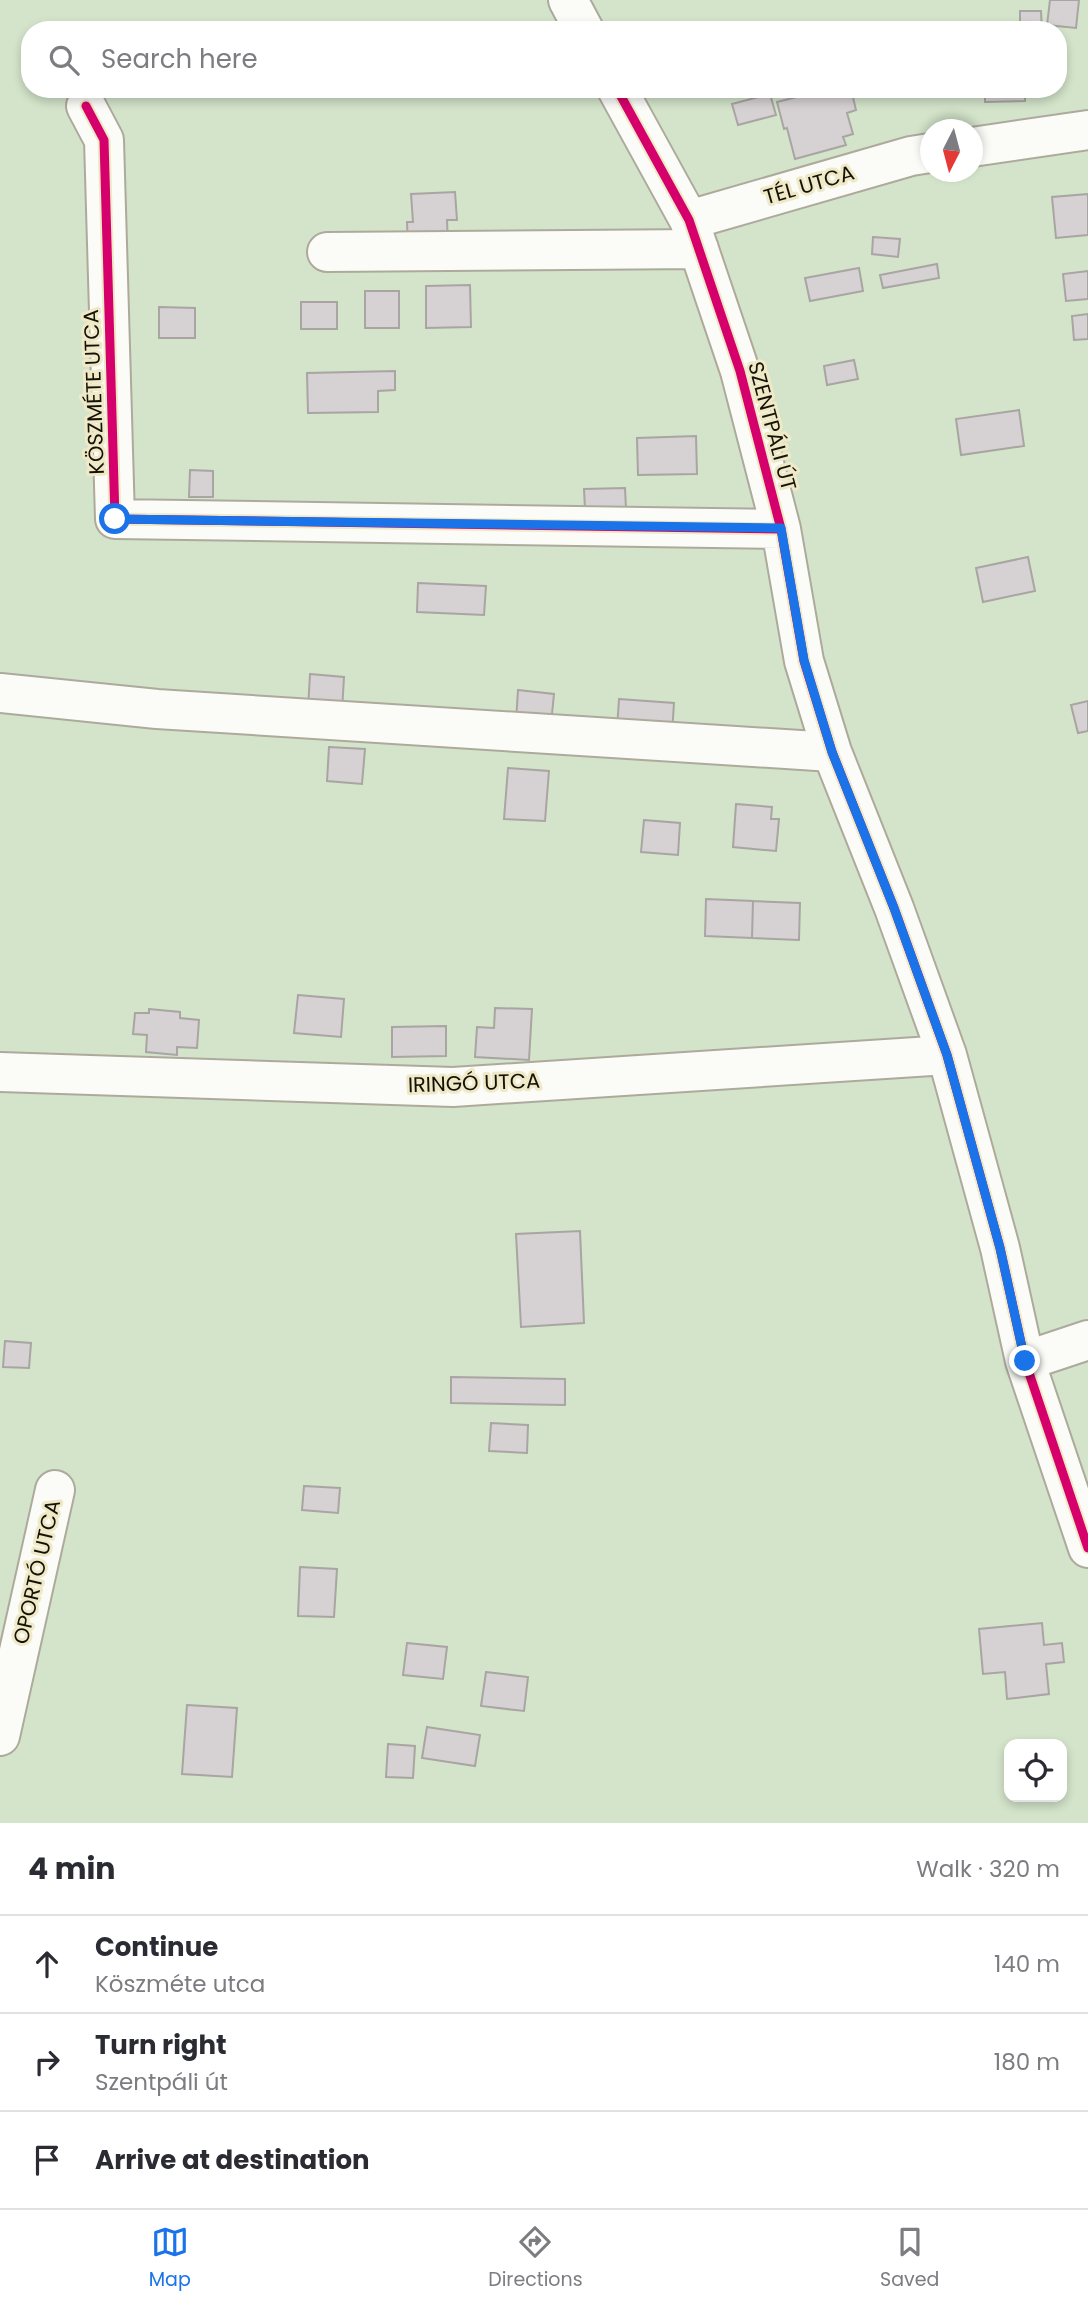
<!DOCTYPE html>
<meta charset="utf-8">
<style>
:root{--surface:#fff;--page:#f2f2f3;--text:#2b2b33;--muted:#7c7c81;--line:#e1e1e2;--accent:#1a73e8}
body{margin:0;font-family:Poppins,sans-serif;background:var(--page);color:var(--text)}
.controls{position:absolute;right:21px;bottom:21px;display:grid;overflow:hidden;border-radius:14px;box-shadow:0 4px 10px #0003}
.controls button{width:63px;height:63px;display:grid;place-items:center;padding:0;border:0;border-bottom:2px solid var(--line);background:var(--surface);color:var(--text);font:35px sans-serif}
.compass{position:absolute;left:920px;top:119px;width:63px;height:63px;border-radius:50%;background:var(--surface);box-shadow:0 4px 10px #0003;rotate:186deg}
.stop{position:absolute;width:21px;height:21px;margin:-16px;border:5px solid #1a73e8;border-radius:50%;background:#fff}
.stop.end{background:#1a73e8;border-color:#fff;box-shadow:0 2px 7px #0008}
.list{margin:0;padding:0;list-style:none}
h2{display:flex;justify-content:space-between;align-items:center;height:91px;margin:0;padding:0 28px;font-size:30px}
h2 small{font-size:23px;font-weight:400;color:var(--muted)}
.list li{display:grid;grid-template-columns:46px 1fr auto;gap:21px;align-items:center;box-sizing:border-box;height:98px;padding:0 28px;border-top:2px solid var(--line)}
.list b{display:block;font-size:26px;white-space:nowrap}
.list p{margin:0;font-size:23px;white-space:nowrap;color:var(--muted)}
.list em{font-size:23px;font-style:normal;color:var(--muted)}
.icon{flex:none;width:38px;height:38px;fill:none;stroke:currentColor;stroke-width:2;stroke-linecap:round;stroke-linejoin:round}
.map{position:relative;flex:none;width:1088px;height:1823px;overflow:hidden}
.search{position:absolute;background:var(--surface);box-shadow:0 4px 10px #0003;left:21px;right:21px;top:21px;height:77px;display:flex;align-items:center;gap:18px;box-sizing:border-box;padding:0 24px;border-radius:28px;color:var(--muted);font-size:26px}
.sheet{height:385px;background:var(--surface)}
nav{display:flex;justify-content:space-around;align-items:center;box-sizing:border-box;height:98px;border-top:2px solid var(--line);background:var(--surface);font-size:19px;color:var(--muted)}
nav a{display:grid;justify-items:center;gap:4px}
nav .on{color:var(--accent)}
.map>svg:first-child{display:block}
</style>
<div class="map">
<svg width="1088" height="1823" viewBox="0 0 1088 1823">
<rect width="100%" height="100%" fill="#e6e3d0"/>
<path fill="#d3e4ca" fill-rule="evenodd" d="M0 0H1088V1823H0ZM30 30H1058V89H30ZM930 130H972V172H930ZM1009 1744H1062V1797H1009Z"/>
<path fill="#d6d1d2" stroke="#a9a5a2" stroke-width="2" d="M1050 0H1079L1076 28 1047 25Z
M1020 11H1041L1042 30H1020Z
M828 89H851L856 110 847 113 853 134 843 137 846 145 795 159 787 128 784 129 777 102Z
M985 89H1025V101L985 102Z
M770 94 776 115 738 125 732 104Z
M455 192 457 220H447L448 246 408 248 407 222H413L411 194Z
M1088 194V235L1056 238 1052 197Z
M873 237 900 239 898 257 872 254Z
M937 264 939 278 883 288 880 275Z
M859 268 863 291 810 301 805 278Z
M1088 271V299L1066 301 1063 274Z
M470 285 471 327 426 328V286Z
M365 291H399V328H365Z
M301 302H337V329H301Z
M159 307 195 308V338H159Z
M1088 314V339L1074 340 1072 316Z
M854 360 858 379 827 385 824 366Z
M395 371V390L378 391V412L308 413 307 373Z
M1019 410 1024 446 961 455 956 419Z
M696 436 697 474 638 475 637 438Z
M190 470 213 471V497H189Z
M625 488 626 508 585 509 584 489Z
M1028 557 1035 591 983 602 976 568Z
M418 583 486 586 484 615 417 612Z
M310 674 344 677 342 711 308 709Z
M518 690 554 694 551 724 516 721Z
M619 699 674 703 672 733 617 729Z
M1088 701V731L1078 733 1071 705Z
M329 747 365 749 362 784 327 781Z
M508 768 549 771 545 821 504 819Z
M736 804 772 807 771 819H779L776 851 733 847Z
M644 820 680 823 678 855 641 852Z
M706 899 753 901 752 938 705 936Z
M753 901 800 903 799 940 752 938Z
M298 995 344 999 341 1037 294 1033Z
M495 1008 532 1009 529 1060 475 1057 477 1027 494 1028Z
M149 1009 180 1012V1018L199 1020 197 1048 177 1047V1055L146 1052 147 1035 133 1034 135 1013H149Z
M446 1026V1056L392 1057V1027Z
M580 1231 584 1323 521 1327 516 1234Z
M5 1341 31 1343 29 1368 3 1367Z
M451 1377 565 1379V1405L451 1403Z
M491 1423 528 1425 527 1453 489 1451Z
M304 1486 340 1488 338 1513 302 1510Z
M300 1567 337 1569 334 1617 298 1616Z
M1042 1623 1044 1645 1062 1643 1064 1662 1046 1664 1049 1694 1007 1699 1005 1672 983 1674 979 1629Z
M407 1643 447 1647 443 1679 403 1675Z
M486 1672 528 1677 524 1711 481 1706Z
M187 1705 237 1708 232 1777 182 1774Z
M427 1727 480 1735 475 1766 422 1758Z
M388 1744 415 1746 413 1778 386 1777Z"/>
<g fill="none" stroke-linecap="round" stroke-linejoin="round">
<defs>
<path id="minor" d="M568 0 584 30
M617 89 689 220 740 371 781 529 804 661 832 752 894 908 947 1055 1000 1248 1025 1361 1088 1548
M86 106 104 140 115 519 781 529
M972 147 1088 130
M689 220 911 156 930 153
M327 252 699 249
M0 693 157 709 832 752
M0 1072 453 1087 947 1055
M1025 1361 1088 1340
M0 1736 55 1490"/>
</defs>
<use href="#minor" stroke="#adaa9c" stroke-width="42"/>
<use href="#minor" stroke="#fbfbf8" stroke-width="38"/>
<defs>
<path id="cycleway" d="M617 89 689 220 740 371 781 529 804 661 832 752 894 908 947 1055 1000 1248 1025 1361 1088 1548
M86 106 104 140 115 519 781 529"/>
</defs>
<use href="#cycleway" stroke="#efe9c7" stroke-width="13"/>
<use href="#cycleway" stroke="#d6006c" stroke-width="9"/>
</g>
<g fill="none" stroke-linecap="round" stroke-linejoin="round">
<path stroke="#1a73e8" stroke-width="9" d="M115 519 781 528 804 660 832 752 894 908 947 1055 1000 1248 1025 1361"/>
</g>
<g text-anchor="middle" stroke-width="6" stroke-linejoin="round" paint-order="stroke">
<g font-size="21" fill="#141206" stroke="#efe9c7">
<text transform="translate(809 185) rotate(-16)" y="7">TÉL UTCA</text>
<text transform="translate(94 392) rotate(-92)" y="7">KÖSZMÉTE UTCA</text>
<text transform="translate(772 426) rotate(75)" y="7">SZENTPÁLI ÚT</text>
<text transform="translate(474 1083) rotate(-2)" y="7">IRINGÓ UTCA</text>
<text transform="translate(37 1572) rotate(-77)" y="7">OPORTÓ UTCA</text>
</g>
</g>
</svg>
<div class="controls">
<button><svg class="icon" aria-label="locate" viewBox="0 0 24 24"><circle cx="12" cy="12" r="6"/><path d="M12 2v4M12 18v4M2 12h4M18 12h4"/></svg></button>
</div>
<svg class="compass" viewBox="-18 -18 36 36"><path d="M0-13l5 13h-10z" fill="#e53935"/><path d="M0 13l5-13h-10z" fill="#7c7c81"/></svg>
<div class="stop" style="left:115px;top:519px"></div>
<div class="stop end" style="left:1025px;top:1361px"></div>
<div class="search"><svg class="icon" aria-label="search" viewBox="0 0 24 24"><circle cx="10" cy="10" r="6"/><path d="M15 15l6 6"/></svg>Search here</div>
</div>
<section class="sheet">
<h2>4 min<small>Walk · 320 m</small></h2>
<ul class="list">
<li><svg class="icon" aria-label="ahead" viewBox="0 0 24 24"><path d="M12 20V5M6 11l6-6 6 6"/></svg><div><b>Continue</b><p>Köszméte utca</p></div><em>140 m</em></li>
<li><svg class="icon" aria-label="right" viewBox="0 0 24 24"><path d="M7 20v-9h11M14 6l5 5-5 5"/></svg><div><b>Turn right</b><p>Szentpáli út</p></div><em>180 m</em></li>
<li><svg class="icon" aria-label="arrive" viewBox="0 0 24 24"><path d="M6 21V4h12l-3 4 3 4H6"/></svg><div><b>Arrive at destination</b></div></li>
</ul>
</section>
<nav>
<a class="on"><svg class="icon" aria-label="map" viewBox="0 0 24 24"><path d="M3 6l6-2 6 2 6-2v14l-6 2-6-2-6 2zM9 4v14M15 6v14"/></svg>Map</a>
<a><svg class="icon" aria-label="directions" viewBox="0 0 24 24"><path d="M12 3l9 9-9 9-9-9zM9 14v-3h6M13 9l2 2-2 2"/></svg>Directions</a>
<a><svg class="icon" aria-label="saved" viewBox="0 0 24 24"><path d="M7 4h10v16l-5-4-5 4z"/></svg>Saved</a>
</nav>
